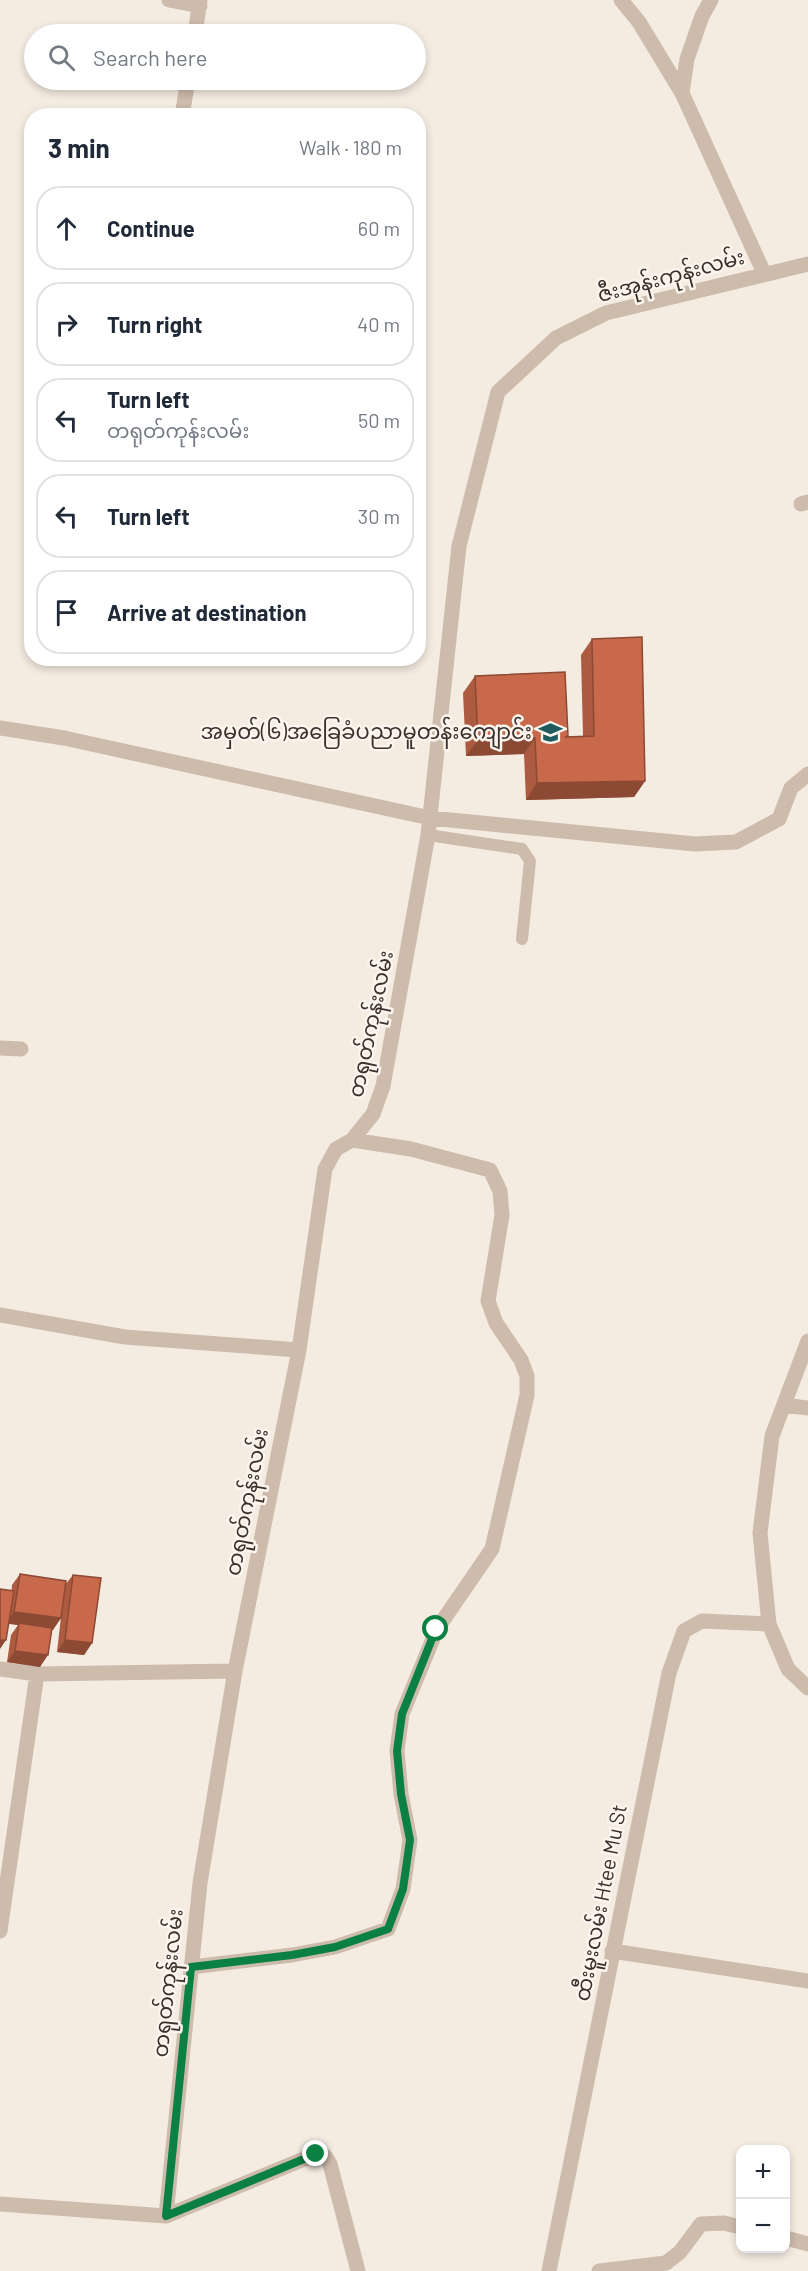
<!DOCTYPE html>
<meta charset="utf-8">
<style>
:root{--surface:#fff;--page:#f2f2f3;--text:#1f2937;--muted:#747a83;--line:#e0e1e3}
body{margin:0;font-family:Barlow,"Noto Sans Myanmar",sans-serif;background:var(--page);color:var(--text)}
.controls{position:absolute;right:18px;bottom:18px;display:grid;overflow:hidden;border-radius:12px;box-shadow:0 3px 9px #0003}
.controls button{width:54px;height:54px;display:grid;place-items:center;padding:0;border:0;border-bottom:2px solid var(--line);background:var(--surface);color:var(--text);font:30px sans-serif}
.stop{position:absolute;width:18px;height:18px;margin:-14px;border:4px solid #0b8043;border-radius:50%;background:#fff}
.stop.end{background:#0b8043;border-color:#fff;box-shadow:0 2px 6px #0008}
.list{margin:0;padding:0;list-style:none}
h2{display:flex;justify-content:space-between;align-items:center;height:78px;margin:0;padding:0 24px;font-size:26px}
h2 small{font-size:20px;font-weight:400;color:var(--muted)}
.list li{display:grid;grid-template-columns:39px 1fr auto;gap:18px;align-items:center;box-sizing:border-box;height:84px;margin:0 12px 12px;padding:0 12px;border:2px solid var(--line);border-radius:24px}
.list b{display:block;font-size:22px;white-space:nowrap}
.list p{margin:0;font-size:20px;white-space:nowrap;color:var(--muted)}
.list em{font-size:20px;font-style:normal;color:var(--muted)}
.icon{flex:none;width:33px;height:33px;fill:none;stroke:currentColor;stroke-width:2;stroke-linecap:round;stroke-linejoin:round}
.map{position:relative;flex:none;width:808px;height:2271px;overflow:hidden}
.search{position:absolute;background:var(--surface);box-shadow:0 3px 9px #0003;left:24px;top:24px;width:402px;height:66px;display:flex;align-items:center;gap:15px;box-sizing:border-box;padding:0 21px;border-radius:33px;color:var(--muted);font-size:22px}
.panel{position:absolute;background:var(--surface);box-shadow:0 3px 9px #0003;left:24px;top:108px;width:402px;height:558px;border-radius:24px}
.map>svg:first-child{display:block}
</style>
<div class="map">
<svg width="808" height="2271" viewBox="0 0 808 2271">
<rect width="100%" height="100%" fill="#f4ebe1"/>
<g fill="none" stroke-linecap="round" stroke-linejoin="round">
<path stroke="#cdbbac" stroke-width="12" d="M428 835 522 849 530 861 522 939"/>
<path stroke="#cdbbac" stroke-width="15" d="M169 0 200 6
M621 0 639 22 682 93
M711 0 702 16 687 59 682 93 764 273
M195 34 200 0
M182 116 188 80
M801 504 808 502
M0 728 64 738 430 818 695 844 736 842 779 819 791 788 808 774
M0 1048 21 1049
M0 1315 125 1337 299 1350
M808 1341 772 1436 760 1533 769 1624 788 1669 808 1688
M784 1405 808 1408
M0 1669 37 1674
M0 1931 37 1674 235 1671
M612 1951 808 1981
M191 1967 292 1955 335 1947 388 1929 403 1889 410 1840 401 1794 397 1751 402 1714 437 1629 492 1549 527 1395V1376L521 1360 496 1323 488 1301 502 1215 500 1191 490 1170 411 1149 352 1140
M0 2204 166 2216 316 2154 325 2156 330 2164 358 2271
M166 2216 200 1883 235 1671 299 1350 325 1169 336 1149 352 1140 373 1114 383 1086 428 835 459 546 498 392 556 338 606 313 808 264
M786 2238 808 2244
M549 2271 669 1673 684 1631 702 1621 769 1624
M599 2271 666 2263 680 2252 701 2224 724 2223 740 2227"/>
</g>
<path fill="#ac5a40" d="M592 639 645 781 634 797 526 800 524 754 466 756 463 693 475 676 568 737 583 736 581 655Z
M20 1574 65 1585 73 1575 92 1643 84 1655 57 1652 62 1608 61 1618 52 1630 40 1667 7 1662 11 1635 18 1625 9 1624 12 1585Z"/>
<path fill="#8c4a34" d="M535 738 524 754 466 756 478 740Z
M645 781 634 797 526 800 537 783Z
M14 1612 61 1618 53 1630 19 1625V1623L18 1625 6 1623Z
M0 1640H6L0 1649Z
M65 1640 92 1643 84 1655 57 1652Z
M15 1651 48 1655 40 1667 7 1662Z"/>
<path fill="#c8694b" stroke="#8c4a34" stroke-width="1.5" d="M642 637 645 781 537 783 535 738 478 740 475 676 565 672 568 736 565 737 594 736 592 639Z
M20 1574 66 1581 61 1618 14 1612Z
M73 1575 101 1578 92 1643 65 1640Z
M0 1589 14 1591 6 1640H0Z
M19 1623 52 1628 48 1655 15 1651Z"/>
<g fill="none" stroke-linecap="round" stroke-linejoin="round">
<path stroke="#0b8043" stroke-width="8" d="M316 2154 166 2216 191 1967 292 1955 335 1947 388 1929 403 1889 410 1840 401 1794 397 1751 402 1714 436 1629"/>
</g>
<defs>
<symbol id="school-bare" viewBox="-9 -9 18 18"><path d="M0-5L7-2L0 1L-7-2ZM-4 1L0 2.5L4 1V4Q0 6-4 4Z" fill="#1f5a5e" stroke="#fbf5ee" stroke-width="2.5" paint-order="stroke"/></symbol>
</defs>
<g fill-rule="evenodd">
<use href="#school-bare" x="534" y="716" width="33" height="33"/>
</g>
<g text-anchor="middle" stroke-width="5" stroke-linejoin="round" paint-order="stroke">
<g font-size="21" fill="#3b302b" stroke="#fbf5ee">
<text transform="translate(671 276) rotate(-15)" y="7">ဇီးအုန်းကုန်းလမ်း</text>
<text transform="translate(371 1024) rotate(-78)" y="7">တရုတ်ကုန်းလမ်း</text>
<text transform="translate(247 1502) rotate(-79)" y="7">တရုတ်ကုန်းလမ်း</text>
<text transform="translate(601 1903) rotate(-79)" y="7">ထီးမူးလမ်း Htee Mu St</text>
<text transform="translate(168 1983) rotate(-84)" y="7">တရုတ်ကုန်းလမ်း</text>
</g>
<g font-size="21" fill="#3b302b" stroke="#fbf5ee" text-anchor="end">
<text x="532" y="739">အမှတ်(၆)အခြေခံပညာမူတန်းကျောင်း</text>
</g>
</g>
</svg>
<div class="controls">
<button>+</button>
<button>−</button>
</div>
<div class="stop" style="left:436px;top:1629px"></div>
<div class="stop end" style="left:316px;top:2154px"></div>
<div class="search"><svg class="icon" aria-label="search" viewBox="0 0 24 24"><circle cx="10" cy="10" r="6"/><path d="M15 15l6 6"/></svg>Search here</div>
<section class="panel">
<h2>3 min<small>Walk · 180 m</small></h2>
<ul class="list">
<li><svg class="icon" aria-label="ahead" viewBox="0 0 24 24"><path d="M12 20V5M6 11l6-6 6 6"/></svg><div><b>Continue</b></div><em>60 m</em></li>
<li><svg class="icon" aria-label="right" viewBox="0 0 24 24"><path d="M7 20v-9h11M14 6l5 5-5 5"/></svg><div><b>Turn right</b></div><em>40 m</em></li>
<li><svg class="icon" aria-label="left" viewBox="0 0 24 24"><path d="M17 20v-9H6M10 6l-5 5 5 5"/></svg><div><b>Turn left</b><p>တရုတ်ကုန်းလမ်း</p></div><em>50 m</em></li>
<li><svg class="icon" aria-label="left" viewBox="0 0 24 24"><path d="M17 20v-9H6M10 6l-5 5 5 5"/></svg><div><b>Turn left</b></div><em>30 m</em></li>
<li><svg class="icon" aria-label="arrive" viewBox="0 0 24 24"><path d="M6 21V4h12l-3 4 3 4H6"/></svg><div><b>Arrive at destination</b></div></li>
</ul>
</section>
</div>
